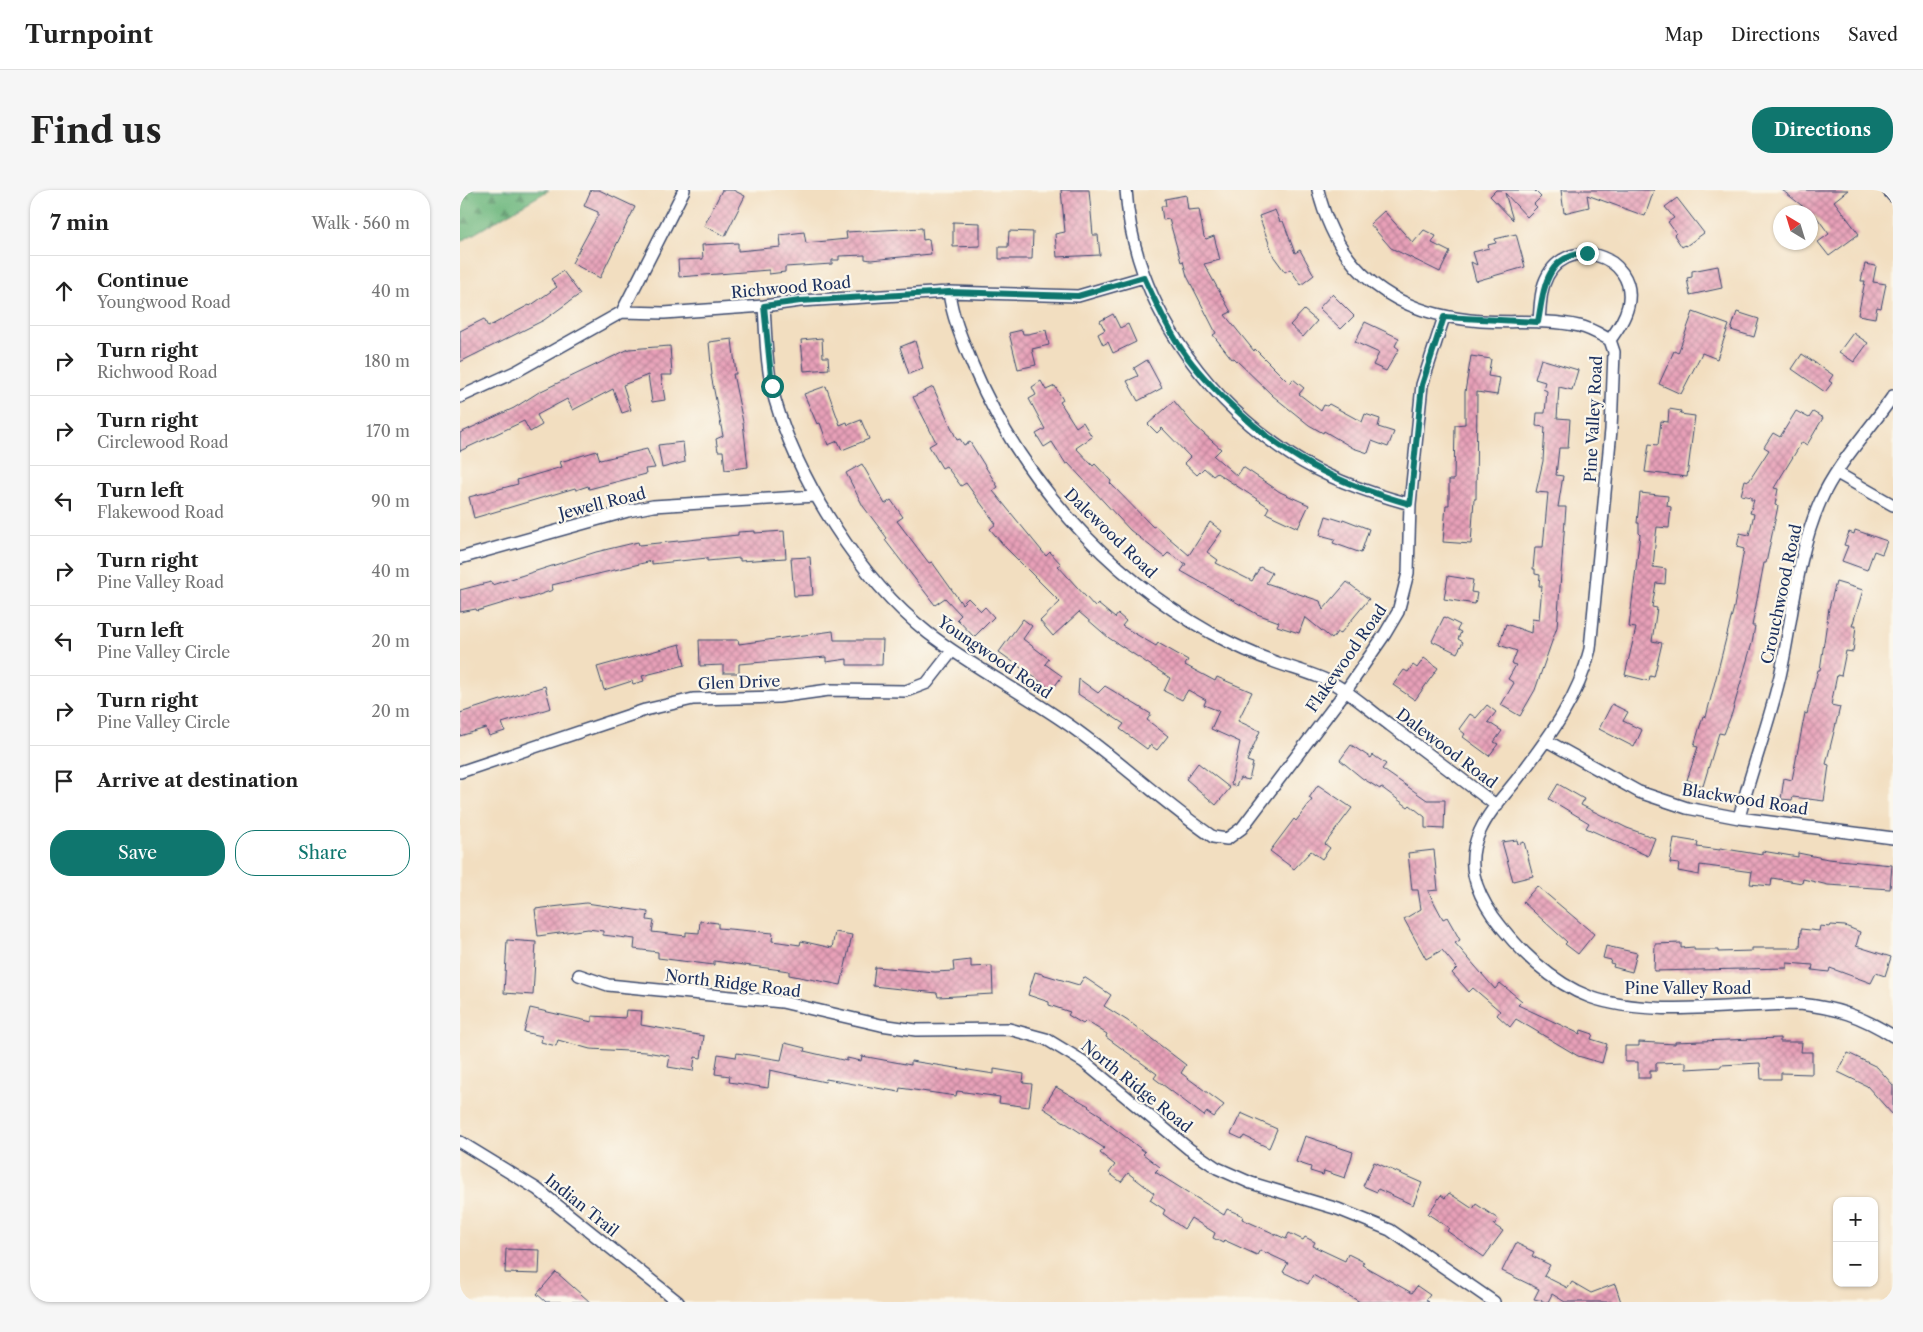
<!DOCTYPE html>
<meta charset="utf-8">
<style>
:root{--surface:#fff;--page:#f6f6f6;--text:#222;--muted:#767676;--line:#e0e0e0;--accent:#0f766e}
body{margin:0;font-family:"Libre Caslon Text",serif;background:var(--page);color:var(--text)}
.controls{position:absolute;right:15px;bottom:15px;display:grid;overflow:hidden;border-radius:10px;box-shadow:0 1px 4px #0004}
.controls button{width:45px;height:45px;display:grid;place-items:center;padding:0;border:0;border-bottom:1px solid var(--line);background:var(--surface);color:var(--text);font:25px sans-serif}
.compass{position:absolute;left:1313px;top:15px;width:45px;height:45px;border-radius:50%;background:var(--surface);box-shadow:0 1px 4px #0004;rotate:322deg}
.stop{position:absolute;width:15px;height:15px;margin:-11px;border:4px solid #0f766e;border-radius:50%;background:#fff}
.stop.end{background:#0f766e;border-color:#fff;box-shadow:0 1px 5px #0008}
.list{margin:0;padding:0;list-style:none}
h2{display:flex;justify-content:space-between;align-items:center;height:65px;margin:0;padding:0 20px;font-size:21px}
h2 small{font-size:16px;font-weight:400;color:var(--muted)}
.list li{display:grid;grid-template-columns:32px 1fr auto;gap:15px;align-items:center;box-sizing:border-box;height:70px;padding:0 20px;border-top:1px solid var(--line)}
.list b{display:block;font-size:19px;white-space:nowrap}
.list p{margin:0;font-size:16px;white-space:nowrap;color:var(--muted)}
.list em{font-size:16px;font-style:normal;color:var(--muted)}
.actions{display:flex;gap:10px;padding:15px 20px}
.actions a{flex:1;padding:11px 0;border:1px solid var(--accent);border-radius:20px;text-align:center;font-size:18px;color:var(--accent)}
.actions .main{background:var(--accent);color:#fff}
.icon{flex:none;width:28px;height:28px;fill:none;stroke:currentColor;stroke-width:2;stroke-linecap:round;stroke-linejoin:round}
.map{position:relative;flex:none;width:1433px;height:1112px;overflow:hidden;border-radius:20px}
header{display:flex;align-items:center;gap:30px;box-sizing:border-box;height:70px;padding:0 25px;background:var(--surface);border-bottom:1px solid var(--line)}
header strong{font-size:24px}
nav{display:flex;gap:28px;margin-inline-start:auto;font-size:18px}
.intro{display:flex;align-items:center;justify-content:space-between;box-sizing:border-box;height:120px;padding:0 30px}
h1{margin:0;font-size:35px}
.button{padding:12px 22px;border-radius:20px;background:var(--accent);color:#fff;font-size:18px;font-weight:700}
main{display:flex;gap:30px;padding:0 30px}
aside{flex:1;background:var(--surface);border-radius:20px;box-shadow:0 1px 4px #0004}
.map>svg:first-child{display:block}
</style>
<header>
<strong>Turnpoint</strong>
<nav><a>Map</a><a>Directions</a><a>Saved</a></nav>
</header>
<div class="intro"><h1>Find us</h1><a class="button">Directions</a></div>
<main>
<aside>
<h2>7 min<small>Walk · 560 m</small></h2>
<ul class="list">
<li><svg class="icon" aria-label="ahead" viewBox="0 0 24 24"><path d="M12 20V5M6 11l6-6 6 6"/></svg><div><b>Continue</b><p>Youngwood Road</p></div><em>40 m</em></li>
<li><svg class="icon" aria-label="right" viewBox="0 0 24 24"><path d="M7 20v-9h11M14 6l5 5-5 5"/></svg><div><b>Turn right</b><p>Richwood Road</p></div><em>180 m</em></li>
<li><svg class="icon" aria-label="right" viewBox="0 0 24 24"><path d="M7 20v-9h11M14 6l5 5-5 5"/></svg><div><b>Turn right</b><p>Circlewood Road</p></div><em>170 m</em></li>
<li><svg class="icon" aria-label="left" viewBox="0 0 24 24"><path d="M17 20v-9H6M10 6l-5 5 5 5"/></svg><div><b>Turn left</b><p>Flakewood Road</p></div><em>90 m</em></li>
<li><svg class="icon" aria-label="right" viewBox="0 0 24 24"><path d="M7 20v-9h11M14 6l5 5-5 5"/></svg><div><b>Turn right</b><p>Pine Valley Road</p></div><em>40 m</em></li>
<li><svg class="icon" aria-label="left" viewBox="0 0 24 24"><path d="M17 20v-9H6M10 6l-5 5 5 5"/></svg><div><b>Turn left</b><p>Pine Valley Circle</p></div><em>20 m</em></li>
<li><svg class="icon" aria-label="right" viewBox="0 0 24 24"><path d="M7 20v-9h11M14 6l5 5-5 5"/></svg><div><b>Turn right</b><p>Pine Valley Circle</p></div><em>20 m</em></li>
<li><svg class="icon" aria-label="arrive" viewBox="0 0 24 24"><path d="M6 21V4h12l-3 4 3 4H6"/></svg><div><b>Arrive at destination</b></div></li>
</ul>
<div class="actions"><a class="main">Save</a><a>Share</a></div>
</aside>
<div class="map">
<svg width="1433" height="1112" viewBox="0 0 1433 1112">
<defs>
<pattern id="forest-firs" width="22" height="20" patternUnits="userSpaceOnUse" patternTransform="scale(1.25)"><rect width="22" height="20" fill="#6eb87f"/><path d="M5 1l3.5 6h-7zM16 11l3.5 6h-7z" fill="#5a966b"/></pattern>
<pattern id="building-cross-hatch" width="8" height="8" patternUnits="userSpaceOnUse" patternTransform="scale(1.25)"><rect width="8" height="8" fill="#e8a0b8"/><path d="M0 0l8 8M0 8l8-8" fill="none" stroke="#bb8399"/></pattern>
</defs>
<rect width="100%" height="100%" fill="#fbf7ec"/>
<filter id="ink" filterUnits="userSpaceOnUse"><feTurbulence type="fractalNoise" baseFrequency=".02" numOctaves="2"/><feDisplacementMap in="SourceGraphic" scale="10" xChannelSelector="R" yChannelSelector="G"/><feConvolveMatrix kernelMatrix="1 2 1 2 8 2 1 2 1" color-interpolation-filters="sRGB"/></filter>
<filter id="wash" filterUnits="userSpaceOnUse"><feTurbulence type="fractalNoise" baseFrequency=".0096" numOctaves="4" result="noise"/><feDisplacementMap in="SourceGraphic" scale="20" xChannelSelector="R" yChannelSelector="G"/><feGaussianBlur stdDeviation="1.12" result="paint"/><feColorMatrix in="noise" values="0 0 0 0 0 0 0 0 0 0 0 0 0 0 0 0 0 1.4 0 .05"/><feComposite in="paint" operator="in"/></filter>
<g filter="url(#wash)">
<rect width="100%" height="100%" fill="#f2dec0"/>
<path fill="url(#forest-firs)" stroke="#44746e" d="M0 0H89L0 52Z"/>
<g id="blocks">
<path fill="url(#building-cross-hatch)" d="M131 0H139L175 17 140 88 112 73 138 25V22L124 16Z
M262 0H273L285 6 265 46 244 36Z
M601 0H629L633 45H638L640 65 597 67 595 44 605 42Z
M1036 0H1074L1081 7 1074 14 1077 17 1067 27 1045 3 1053 30 1030 6Z
M1101 0H1194L1185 26 1127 5 1129 17 1104 23Z
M1322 0H1388L1374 11 1399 44 1369 66 1358 52 1369 44 1355 25 1350 29V22Z
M726 5 728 20 739 19 744 47 746 49 754 46 760 70 744 74 771 122 765 125 794 161 795 159 830 194 833 189 844 198 839 204 861 221 864 215 867 216 869 214 902 232 905 224 920 229 918 237 934 242 928 257 912 251 908 263 893 258 864 241 863 243 849 235 813 206 774 168 772 169 753 145 756 143 727 86 723 71 721 72 709 29 703 30 701 16H706L705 9Z
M1217 8 1244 43 1226 56 1225 55 1222 57 1214 45 1216 43 1208 32 1214 28 1205 17Z
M815 20 820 32 823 31 835 63 840 60 854 85 841 95 830 79 825 82 814 67 799 26Z
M924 21 953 53 964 40 976 46 972 53 990 62 980 82 931 58 910 34Z
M493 32 520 33V56L493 57Z
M462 38 463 50 469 49 471 64 411 70 405 69V65L379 66V70H372V74L325 77V82L309 84V80L219 87 218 70 243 69 242 55 278 53V61L321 57 320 45 344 42 346 53 387 49 386 42Z
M549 41 573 42 572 69H539V57H548Z
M1056 44 1065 77 1016 91 1011 72 1017 75 1013 62 1029 58 1028 55 1036 53 1035 49Z
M1405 74 1416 76 1413 92 1426 94 1421 118 1417 117 1415 128 1398 125 1405 91H1401Z
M1258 76 1262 98 1230 105 1227 88 1232 87V81Z
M103 81 120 104 84 130 0 172V141L24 129 28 137 69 115 70 116 97 97 91 89Z
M872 104 894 126 881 139 859 118Z
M844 120 857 131 843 147 830 135Z
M1233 122 1269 135 1257 169 1242 163 1221 204 1199 194 1214 161 1218 163Z
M1277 122 1299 129 1294 147 1271 140Z
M653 124 660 138 668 134 676 152 653 163 648 152 643 155 638 144 645 140 640 131Z
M905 132 939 148 935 156 939 159 926 181 913 175 919 163 895 152Z
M562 140 563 144H568L586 140 589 155 572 159 576 175 558 179 549 143Z
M1393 143 1408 153 1394 172 1379 162Z
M362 148 363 167H368L369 179 344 181 341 150Z
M272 149 276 184H273L283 232 288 277 265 280 263 261H258L256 249 263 246 251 185H252L249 152Z
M455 151 463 178 449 184 440 157Z
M210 156 212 185H201L205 210 192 212 188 185 163 195 171 220 162 223 153 199 113 220 107 209 77 225 82 235 70 242 64 231 0 261V243L54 218 79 202 169 159Z
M1342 164 1373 185 1369 191 1372 193 1365 202 1332 179Z
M1011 166 1031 169 1028 186 1040 188 1037 205 1017 202 1016 309H1014L1011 354 983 352 986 315H989V290H994L995 235 1005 234V202Z
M1081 169 1118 180 1112 200 1099 197 1097 228 1110 229 1108 258H1099L1096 285 1103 286 1098 317H1106L1097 437 1075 500 1060 526 1041 515 1054 493 1048 489 1056 475 1052 474 1057 461 1039 455 1046 434 1071 443 1072 429 1079 430 1082 396H1079L1080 385 1075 384V379H1073L1075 357H1083L1088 303 1076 302 1083 271 1085 237 1076 236 1077 223H1085L1087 201 1083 199 1085 192 1075 189Z
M687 170 702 198 678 211 667 191 678 186 674 178Z
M581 191 586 200 595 196 603 210 600 212 616 237 623 232 632 247 616 258 633 276 635 274 651 291 650 293 693 337 695 336 729 365 750 332 762 341 747 362 758 370 756 373 792 391 800 377 812 383 806 393 860 411 863 420 887 392 909 409 880 444 877 442 872 449 845 427 839 443 817 436 819 432 797 424 721 381 726 374 708 363 704 367 670 340 608 273 606 274 592 252 584 257 576 244 585 239 569 209 576 205 572 197Z
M366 196 380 235 387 232 388 235 401 230 409 249 382 260 378 251 368 255 360 233 357 234 344 204Z
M473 197 497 250 500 249 504 255 510 252 538 297 533 301 586 366 590 362 601 374 598 376 635 417 638 414 655 428 658 424 666 431 662 436 696 456 698 453 728 470 725 475 755 491 757 487 792 502 778 531 800 541 787 571 793 573 789 590 780 588 776 596 771 594 780 552 751 539 759 521 744 515 746 510 728 500 722 510 704 501 710 488 649 448 619 422 593 446 580 431 600 412 546 358 530 339 536 334 506 293 501 296 486 276 482 278 469 256 476 252 453 207Z
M714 211 734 235 761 259 754 266 777 286 783 277 820 302 849 315 838 338 806 323 809 317 757 283 753 286 744 278 737 285 724 273 730 267 702 238 697 243 688 234Z
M1209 219 1221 221 1220 224 1235 226 1227 287 1185 282 1189 254 1198 255 1201 231 1208 232Z
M1336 221 1349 228 1353 222 1363 228 1347 255 1342 252 1314 298 1318 299 1315 315 1318 316 1306 373H1304L1292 436H1295L1292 453 1272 523 1264 544 1259 543 1243 596 1227 590 1238 557 1234 556 1243 526 1246 527 1274 417 1284 359 1277 357 1280 343 1289 345 1294 324 1290 323 1294 310H1291V307L1281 305 1285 290 1289 291 1309 260 1304 257 1313 243 1320 247Z
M223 252 225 272 202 278 198 255Z
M187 259 195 278 185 279 186 284 129 299 128 296 116 300 115 298 14 328 9 307 58 294 57 290 102 277 100 272 137 261 140 270Z
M402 274 425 314 431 310 443 327 437 331 469 373 472 372 502 414 508 408 521 421 525 417 534 427 514 447 497 429 501 425 485 408 475 415 425 350 427 348 403 316 386 283Z
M1180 303 1208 306 1207 316 1211 317 1209 338 1197 337 1196 345 1193 377 1206 379 1205 394 1196 393 1192 417 1197 418 1192 451 1202 453 1194 487 1190 486 1189 491 1165 485 1176 438 1169 437 1180 344 1179 343V333H1177Z
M866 326 882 331 883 329 909 339 901 363 873 353 875 349 860 345Z
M1395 340 1427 351 1422 364 1414 361 1407 380 1382 371 1388 356 1384 355 1389 342 1394 344Z
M295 341V343L324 341 326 368 280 371V368L247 371V368L192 374V371L92 395 93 400 70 408 61 410 60 408 17 421 16 419 0 422V400L31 392 32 395 136 362 178 352 179 355 278 345V342Z
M350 367 353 405 334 406 331 368Z
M988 386 1013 390 1011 402 1017 403 1015 414 984 409Z
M1376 392 1403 400 1392 436H1396L1393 462 1386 461 1381 486 1377 485 1371 515 1380 517 1366 574 1369 575 1364 611 1333 607 1332 610 1321 609 1324 588 1332 590 1345 523 1347 524 1358 480H1360L1369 418Z
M984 427 1000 435 997 440 1001 442 998 449 1003 452 997 463 972 451Z
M563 429 572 436 563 449 589 469 585 474 602 486 592 500 539 462Z
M373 441 374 450H423L422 475H387V469L366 472V467L279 474V483H263V475L240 476 239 450H278L279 454Z
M220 454 225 475 182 486 184 491 173 494 172 491 144 500 137 477Z
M964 468 978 478 955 510 933 495 944 480 948 482 953 475 957 478Z
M619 489 638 503 645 496 691 524 687 530 708 546 697 560 690 555 687 559 660 539 664 534 618 504Z
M85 496 91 518 42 533 45 541 29 546 26 538 0 546V523Z
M1152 514 1168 522 1163 531 1182 540 1174 557 1139 539Z
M1027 515 1036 522 1028 532 1042 541 1034 552 1038 554 1029 566 1003 547 1005 544 999 539 1010 524 1016 528Z
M891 555 911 568 913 565 926 574 922 579 967 610H985L984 639 965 638V627L950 615 948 617 921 597 920 599 902 588 880 570Z
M738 573 770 598 756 615 726 589Z
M1098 594 1124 609 1121 615 1167 638 1195 648 1188 666 1126 638 1129 633 1089 609Z
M858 595 892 618 865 654 870 658 862 669 851 661 834 679 810 661 834 629 836 631 852 610 849 608Z
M1214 648 1238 652 1237 657 1260 660V658L1302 665V661L1338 667V663L1368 669 1432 675 1430 699 1368 695 1343 689 1342 693 1312 688 1311 696 1290 694 1292 682 1240 675 1239 685 1218 681 1219 674 1210 673Z
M1057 650 1058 654 1064 652 1073 686 1053 691 1042 652Z
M974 660 978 700 968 701 983 729 987 727 1000 750 995 753 1035 799 1040 793 1062 811 1058 815 1120 844 1121 840 1133 844 1131 849 1147 854 1142 873 1118 866 1056 829 1050 837 1037 825 1040 821 1013 798 1009 802 992 783 997 778 982 760 966 769 944 729 961 719 958 700H952L948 663Z
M1077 696 1134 744 1118 764 1105 754 1107 752 1063 712Z
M126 713 188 722 187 730 194 731 192 742 226 746V742L239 743 240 731 258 733V738L313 743 312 751 340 755 341 751 372 758 375 742 392 745 381 795 329 785V781L254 771V775L198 768V762L174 759 175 749 143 745V741L128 739 78 746 75 719Z
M1371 735 1385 736 1400 742 1396 756 1431 767 1425 786 1416 783 1411 793 1370 778 1369 782 1352 780 1353 775 1327 773V778L1194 781 1195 754 1221 753V758L1234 757V760H1258V762L1292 761V758H1340L1341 739 1359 741 1360 736 1370 737Z
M47 750 76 752 73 805 44 803Z
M1146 756 1177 763 1172 782 1153 777 1154 774 1150 773 1151 770 1143 768Z
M511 770V777L532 776 533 804 478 807 477 803 413 796 415 777 475 782 494 781 493 772Z
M575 782 619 795 624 787 651 805 644 816 671 833 726 875 721 883 764 915 754 927 747 922 744 926 731 916 694 888 697 884 646 847 647 844 626 831 623 834 608 825 610 822 589 815V812L568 805Z
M70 818 132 832V826L165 828 166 820 182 821 181 835 244 846 241 868 235 867 233 881 208 877 210 866 186 862 130 859 98 850 96 856 81 852 82 846 64 842Z
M1320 848V852H1342L1341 862H1352V884L1321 883V889H1301L1300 873 1261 875V877L1226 879V872L1196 873V881H1190V888H1178V872H1165V856H1179V852L1215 854V852Z
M325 853 345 858 344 861 387 871V868L401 871 402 866 451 875V871L534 884V879L564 884 563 893 572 894 569 917 539 913 540 907 512 903 497 901 496 906 440 898 439 902 366 889 365 892 310 880 308 898 269 892 270 886 255 884 258 864 276 867 277 863 321 870Z
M1388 863 1417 877 1433 895V925L1407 896 1378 882Z
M596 897 629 916 628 917 642 926 641 928 685 962 683 964 700 977 695 982 764 1025 767 1019 783 1026 782 1029 826 1049 829 1043 843 1050 845 1047 855 1052 853 1056 885 1071 888 1064 904 1072 902 1075 952 1103 957 1096 970 1105 966 1110 969 1112H900L853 1085 848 1094 823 1082 828 1073 800 1060 797 1065 764 1050 763 1053 753 1048 755 1043 731 1028 724 1039 703 1024 705 1020 690 1010 694 1003 668 983 661 992 649 983 655 975 640 963 644 958 583 918Z
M781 923 817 939 809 958 784 946 782 949 771 944Z
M845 946 893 962 885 988 864 981 863 985 850 981 851 977 836 972Z
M914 972 962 993 953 1015 918 999 917 1002 903 996Z
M989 1003 1013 1019 1016 1014 1038 1029 1034 1035 1043 1041 1024 1067 987 1041 989 1038 968 1024 981 1005 985 1008Z
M1056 1053 1074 1062 1072 1066 1090 1075 1084 1086 1108 1098 1112 1092 1131 1103 1155 1094 1161 1112H1105L1092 1104 1088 1112 1074 1109 1079 1099 1042 1081Z
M46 1059 80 1060 79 1084 45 1083Z
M96 1082 130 1112H86L77 1104Z"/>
</g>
</g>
<g filter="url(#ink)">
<use href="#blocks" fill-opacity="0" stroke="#3b496d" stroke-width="1"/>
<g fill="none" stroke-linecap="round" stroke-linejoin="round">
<defs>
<path id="minor" d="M666 0C673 109 741 206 831 265 866 288 909 303 950 314
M858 0C878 84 936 125 1021 131 1053 133 1087 129 1119 136 1130 138 1141 145 1150 150L1154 162 1151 240 1130 459C1118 511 1086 551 1055 592 1042 608 1028 623 1020 641 1005 672 1015 700 1033 726 1057 759 1092 793 1130 807 1187 828 1279 814 1340 814 1377 818 1401 826 1433 846
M1428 0 1433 6
M489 102C492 127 503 152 513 176 560 287 645 384 751 443 772 454 793 464 815 472 834 479 856 484 874 494 894 505 912 522 930 535 966 562 1001 589 1037 616
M304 116C306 147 306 179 315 210 339 292 400 389 468 443 515 479 568 505 616 540 663 574 705 614 753 647L767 649 782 638 885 502 925 444 938 422 948 383 950 314 962 195 984 127
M162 122 224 0
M1079 132C1080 120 1080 105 1084 94 1102 41 1180 64 1168 116 1165 129 1157 140 1150 150
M0 207 57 181 162 122 204 123 304 116 340 111 489 102 618 106 684 87
M1377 283 1433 315
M0 368 168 321 193 316 355 306
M1087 551 1179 602 1227 618 1279 628 1433 648
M0 582 185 520 233 509 318 507 369 500 446 501 467 493 492 461
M1279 628C1291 580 1309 534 1320 486 1333 428 1336 367 1360 312 1377 273 1409 241 1433 206
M119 785 148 795 322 812 421 835 456 840 549 839 586 849 624 872 729 959 757 978 791 993 878 1019 930 1040 1034 1112
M0 952 77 999 218 1112"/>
</defs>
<use href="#minor" stroke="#3b496d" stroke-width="14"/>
<use href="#minor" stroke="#fff" stroke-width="11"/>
</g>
</g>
<g fill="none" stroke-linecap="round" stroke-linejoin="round" filter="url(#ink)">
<path stroke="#0f766e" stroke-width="6" d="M312 196 304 116 340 111 489 102 618 106 684 87C694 109 704 131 717 152 731 175 749 194 769 213 825 267 875 293 950 314L962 195 984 127 1078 132C1084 99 1085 65 1127 63"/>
</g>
<g text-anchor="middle" stroke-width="4.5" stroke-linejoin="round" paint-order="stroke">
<g font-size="16" fill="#1b2f5e" stroke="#fbf7ec">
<text transform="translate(331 97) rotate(-5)" y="6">Richwood Road</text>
<text transform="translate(1133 229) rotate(-87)" y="6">Pine Valley Road</text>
<text transform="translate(142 313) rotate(-14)" y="6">Jewell Road</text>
<text transform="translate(651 343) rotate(44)" y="6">Dalewood Road</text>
<text transform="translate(1321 404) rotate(-78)" y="6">Crouchwood Road</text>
<text transform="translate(535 467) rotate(34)" y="6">Youngwood Road</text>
<text transform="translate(886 468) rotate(-55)" y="6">Flakewood Road</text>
<text transform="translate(279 492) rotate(-2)" y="6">Glen Drive</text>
<text transform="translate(987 558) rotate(37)" y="6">Dalewood Road</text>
<text transform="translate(1285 609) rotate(9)" y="6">Blackwood Road</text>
<text transform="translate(273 793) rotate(7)" y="6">North Ridge Road</text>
<text x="1228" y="804">Pine Valley Road</text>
<text transform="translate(677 896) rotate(39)" y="6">North Ridge Road</text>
<text transform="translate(122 1015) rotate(39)" y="6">Indian Trail</text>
</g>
</g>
</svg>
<div class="controls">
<button>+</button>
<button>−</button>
</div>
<svg class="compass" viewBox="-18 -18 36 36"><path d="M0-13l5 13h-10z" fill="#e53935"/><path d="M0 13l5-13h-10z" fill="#767676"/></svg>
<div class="stop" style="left:312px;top:196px"></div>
<div class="stop end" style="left:1127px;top:63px"></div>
</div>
</main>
